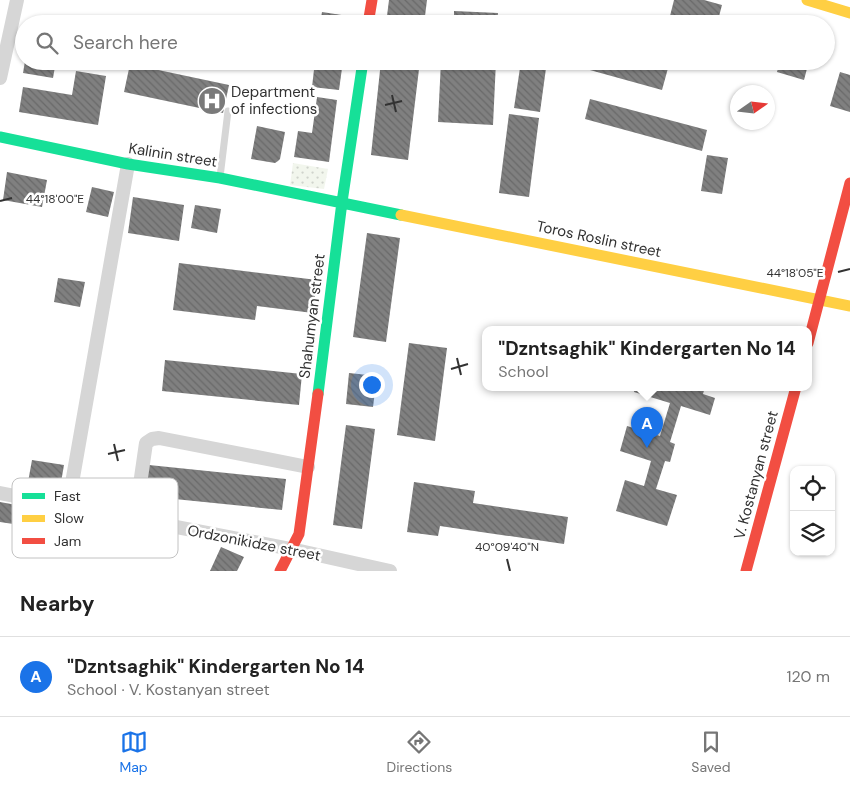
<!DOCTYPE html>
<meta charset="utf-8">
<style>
:root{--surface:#fff;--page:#f6f6f6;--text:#222;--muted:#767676;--line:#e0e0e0;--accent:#1a73e8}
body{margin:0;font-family:"DM Sans",sans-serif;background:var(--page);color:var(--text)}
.controls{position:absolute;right:15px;bottom:15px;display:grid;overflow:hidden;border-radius:10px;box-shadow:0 1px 4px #0004}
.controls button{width:45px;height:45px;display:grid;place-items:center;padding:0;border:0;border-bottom:1px solid var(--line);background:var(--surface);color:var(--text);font:25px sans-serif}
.compass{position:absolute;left:730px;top:85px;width:45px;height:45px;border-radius:50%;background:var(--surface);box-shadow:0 1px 4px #0004;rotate:76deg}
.you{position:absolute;left:371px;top:384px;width:18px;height:18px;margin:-12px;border:4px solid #fff;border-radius:50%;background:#1a73e8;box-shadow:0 0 0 8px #1a73e833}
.badge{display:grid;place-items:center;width:32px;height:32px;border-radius:50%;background:var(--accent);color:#fff;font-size:16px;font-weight:700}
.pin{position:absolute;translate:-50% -41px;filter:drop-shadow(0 1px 2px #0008)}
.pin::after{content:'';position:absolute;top:26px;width:18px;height:15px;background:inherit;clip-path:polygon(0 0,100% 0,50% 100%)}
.popup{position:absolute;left:482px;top:326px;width:330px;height:65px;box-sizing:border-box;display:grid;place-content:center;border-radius:10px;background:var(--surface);filter:drop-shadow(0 1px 4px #0005);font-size:16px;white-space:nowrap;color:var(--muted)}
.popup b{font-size:19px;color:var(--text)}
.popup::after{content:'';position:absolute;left:50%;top:100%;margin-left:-10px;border:10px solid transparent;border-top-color:var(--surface)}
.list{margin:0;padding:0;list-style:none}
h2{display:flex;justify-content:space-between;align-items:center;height:65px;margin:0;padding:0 20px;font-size:21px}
h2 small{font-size:16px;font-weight:400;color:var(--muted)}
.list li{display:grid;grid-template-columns:32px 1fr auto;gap:15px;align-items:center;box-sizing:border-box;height:80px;padding:0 20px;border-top:1px solid var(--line)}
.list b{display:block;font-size:19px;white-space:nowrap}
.list p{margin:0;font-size:16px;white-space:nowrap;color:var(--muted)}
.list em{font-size:16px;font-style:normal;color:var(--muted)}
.icon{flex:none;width:28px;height:28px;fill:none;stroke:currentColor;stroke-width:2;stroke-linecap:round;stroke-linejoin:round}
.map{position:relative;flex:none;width:850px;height:571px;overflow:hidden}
.search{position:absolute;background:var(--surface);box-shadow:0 1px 4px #0004;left:15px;right:15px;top:15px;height:55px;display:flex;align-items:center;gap:12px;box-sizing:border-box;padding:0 18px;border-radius:28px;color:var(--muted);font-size:19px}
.sheet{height:145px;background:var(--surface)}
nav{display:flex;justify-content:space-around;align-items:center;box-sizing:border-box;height:70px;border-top:1px solid var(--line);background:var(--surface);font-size:14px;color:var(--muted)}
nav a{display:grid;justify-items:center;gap:2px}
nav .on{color:var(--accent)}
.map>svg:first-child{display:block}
</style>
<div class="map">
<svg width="850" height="571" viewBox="0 0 850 571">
<defs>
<pattern id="grass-dots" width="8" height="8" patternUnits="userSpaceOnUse" patternTransform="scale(1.25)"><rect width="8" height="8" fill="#f2f6ed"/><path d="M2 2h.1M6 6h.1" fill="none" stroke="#d0d3cc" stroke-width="1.8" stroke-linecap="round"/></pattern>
<pattern id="building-back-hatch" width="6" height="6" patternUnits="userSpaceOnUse" patternTransform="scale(1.25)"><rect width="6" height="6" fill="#808080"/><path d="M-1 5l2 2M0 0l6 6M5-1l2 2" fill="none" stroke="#696969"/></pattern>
</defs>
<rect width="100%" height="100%" fill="#fff"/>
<path fill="url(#grass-dots)" d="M293 163 328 169 324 189 290 185Z"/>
<path fill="url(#building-back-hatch)" d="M389 0H427L424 24H386Z
M674 0H704L722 5 717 24H668Z
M454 11 498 13 497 24H454Z
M322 12 348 16 347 24H320Z
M25 61H56L53 78 23 73Z
M315 61H343L339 90 312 87Z
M381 61H420L408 160 371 155Z
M441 61H496L493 125 438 122Z
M521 61H547L540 112 514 108Z
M580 61H670L662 90 579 67Z
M780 61H809L804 80 777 72Z
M130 64 229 85 223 113 124 92Z
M76 71 106 76 98 125 19 112 23 87 72 95Z
M840 72 850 75V112L830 106Z
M317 97 337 100 329 162 294 157 298 131 312 133Z
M590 99 707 130 702 151 585 119Z
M509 114 539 118 529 197 499 193Z
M257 126 285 132 280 159 278 161 275 163 251 159Z
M707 155 728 158 722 194 701 191Z
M7 172 47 180 42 207 3 200Z
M92 187 114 192 108 217 86 212Z
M133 197 184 205 179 241 128 233Z
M195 205 221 209 217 233 191 228Z
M367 233 400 238 386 342 353 337Z
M179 263 317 280 313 313 257 306 255 320 173 310Z
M58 278 85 282 80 307 54 302Z
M409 343 447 348 435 441 397 435Z
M165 360 302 374 299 405 162 391Z
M349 373 377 376 373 407 346 404Z
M635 387H705L703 394 715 398 710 415 681 406 670 442 675 444 670 462 665 461 656 489 677 495 667 526 616 511 625 480 644 486 651 461 620 451 627 426 660 436 670 403 634 392Z
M346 425 375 429 362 529 333 525Z
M32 460 64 465 60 488 28 482Z
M149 465 286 479 282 510 145 496Z
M414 482 475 491 473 503 568 517 564 544 440 526 438 536 407 532Z
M0 502 22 506 20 525 0 522Z
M37 522 58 526 54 548 33 544Z
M221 547 244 557 237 571H210Z"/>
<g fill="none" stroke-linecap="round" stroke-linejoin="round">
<path stroke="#d6d6d6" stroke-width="7" d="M220 177 228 111"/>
<path stroke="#d6d6d6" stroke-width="14" d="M0 78 17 0
M0 493 291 549 390 571
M68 506 128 164
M135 519 146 443 152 439 159 438 308 467"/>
<path stroke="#16e098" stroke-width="11" d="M0 137 128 164 220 178 401 215
M318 394 342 202 363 61"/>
<path stroke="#ffcf43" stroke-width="11" d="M807 0 850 13
M401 215 850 306"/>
<path stroke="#f24e42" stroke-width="11" d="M368 24 372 0
M808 343 850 183
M280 571 299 534 318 394
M746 571 796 387"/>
</g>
<path fill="none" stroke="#323232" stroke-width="2" d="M392 95 396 112M385 105 402 101M0 201 12 198M838 272 850 269M457 358 461 375M451 369 468 364M114 444 118 461M108 454 125 450M507 559 510 571"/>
<defs>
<symbol id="hospital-disc" viewBox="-11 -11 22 22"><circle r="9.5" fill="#7a7a7a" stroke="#fff"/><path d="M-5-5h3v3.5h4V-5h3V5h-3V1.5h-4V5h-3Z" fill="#fff"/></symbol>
</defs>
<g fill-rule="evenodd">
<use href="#hospital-disc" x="196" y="85" width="32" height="32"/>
</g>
<g text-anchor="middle" stroke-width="5" stroke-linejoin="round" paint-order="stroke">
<g font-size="15" fill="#323232" stroke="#fff" text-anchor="start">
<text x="231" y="97">Department<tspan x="231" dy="17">of infections</tspan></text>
</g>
<g font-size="15" fill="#323232" stroke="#fff">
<text transform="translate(173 155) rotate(9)" y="5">Kalinin street</text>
<text transform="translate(599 239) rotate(12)" y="5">Toros Roslin street</text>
<text transform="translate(312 316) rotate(-83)" y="5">Shahumyan street</text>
<text transform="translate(756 475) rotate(-75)" y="5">V. Kostanyan street</text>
<text transform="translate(254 543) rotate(11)" y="5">Ordzonikidze street</text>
</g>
</g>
<rect x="12" y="478" width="166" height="80" rx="8" fill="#fff" stroke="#c2c2c2" stroke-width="1"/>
<rect x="22" y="493" width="23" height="6" fill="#16e098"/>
<rect x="22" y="515" width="23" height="7" fill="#ffcf43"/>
<rect x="22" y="538" width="23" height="6" fill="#f24e42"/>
<g font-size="14" fill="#323232">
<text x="54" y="501">Fast</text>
<text x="54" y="523">Slow</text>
<text x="54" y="546">Jam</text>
</g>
<g font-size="12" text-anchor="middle" fill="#323232" stroke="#fff" stroke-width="5" stroke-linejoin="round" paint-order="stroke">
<text x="55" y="203">44°18'00"E</text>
<text x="795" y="277">44°18'05"E</text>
<text x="507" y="551">40°09'40"N</text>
</g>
</svg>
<div class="controls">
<button><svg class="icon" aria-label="locate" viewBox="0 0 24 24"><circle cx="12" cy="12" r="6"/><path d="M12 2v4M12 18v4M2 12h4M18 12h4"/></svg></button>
<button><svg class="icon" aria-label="layers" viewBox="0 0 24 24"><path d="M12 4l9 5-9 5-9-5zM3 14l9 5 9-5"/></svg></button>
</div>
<svg class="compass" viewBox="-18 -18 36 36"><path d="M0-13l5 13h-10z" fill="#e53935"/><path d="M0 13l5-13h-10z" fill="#767676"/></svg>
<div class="you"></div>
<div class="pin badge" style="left:647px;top:448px">A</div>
<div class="popup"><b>&quot;Dzntsaghik&quot; Kindergarten No 14</b>School</div>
<div class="search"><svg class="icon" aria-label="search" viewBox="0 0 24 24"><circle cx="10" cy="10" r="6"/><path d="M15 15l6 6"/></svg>Search here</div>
</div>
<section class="sheet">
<h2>Nearby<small></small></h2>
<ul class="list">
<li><span class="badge">A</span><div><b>&quot;Dzntsaghik&quot; Kindergarten No 14</b><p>School · V. Kostanyan street</p></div><em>120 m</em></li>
</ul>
</section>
<nav>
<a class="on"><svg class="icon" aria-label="map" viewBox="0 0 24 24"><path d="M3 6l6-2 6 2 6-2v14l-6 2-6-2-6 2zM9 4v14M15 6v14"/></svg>Map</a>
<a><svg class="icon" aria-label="directions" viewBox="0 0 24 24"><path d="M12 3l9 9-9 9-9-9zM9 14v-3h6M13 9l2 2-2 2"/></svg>Directions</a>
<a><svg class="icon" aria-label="saved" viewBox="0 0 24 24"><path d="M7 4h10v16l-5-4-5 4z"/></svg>Saved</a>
</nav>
